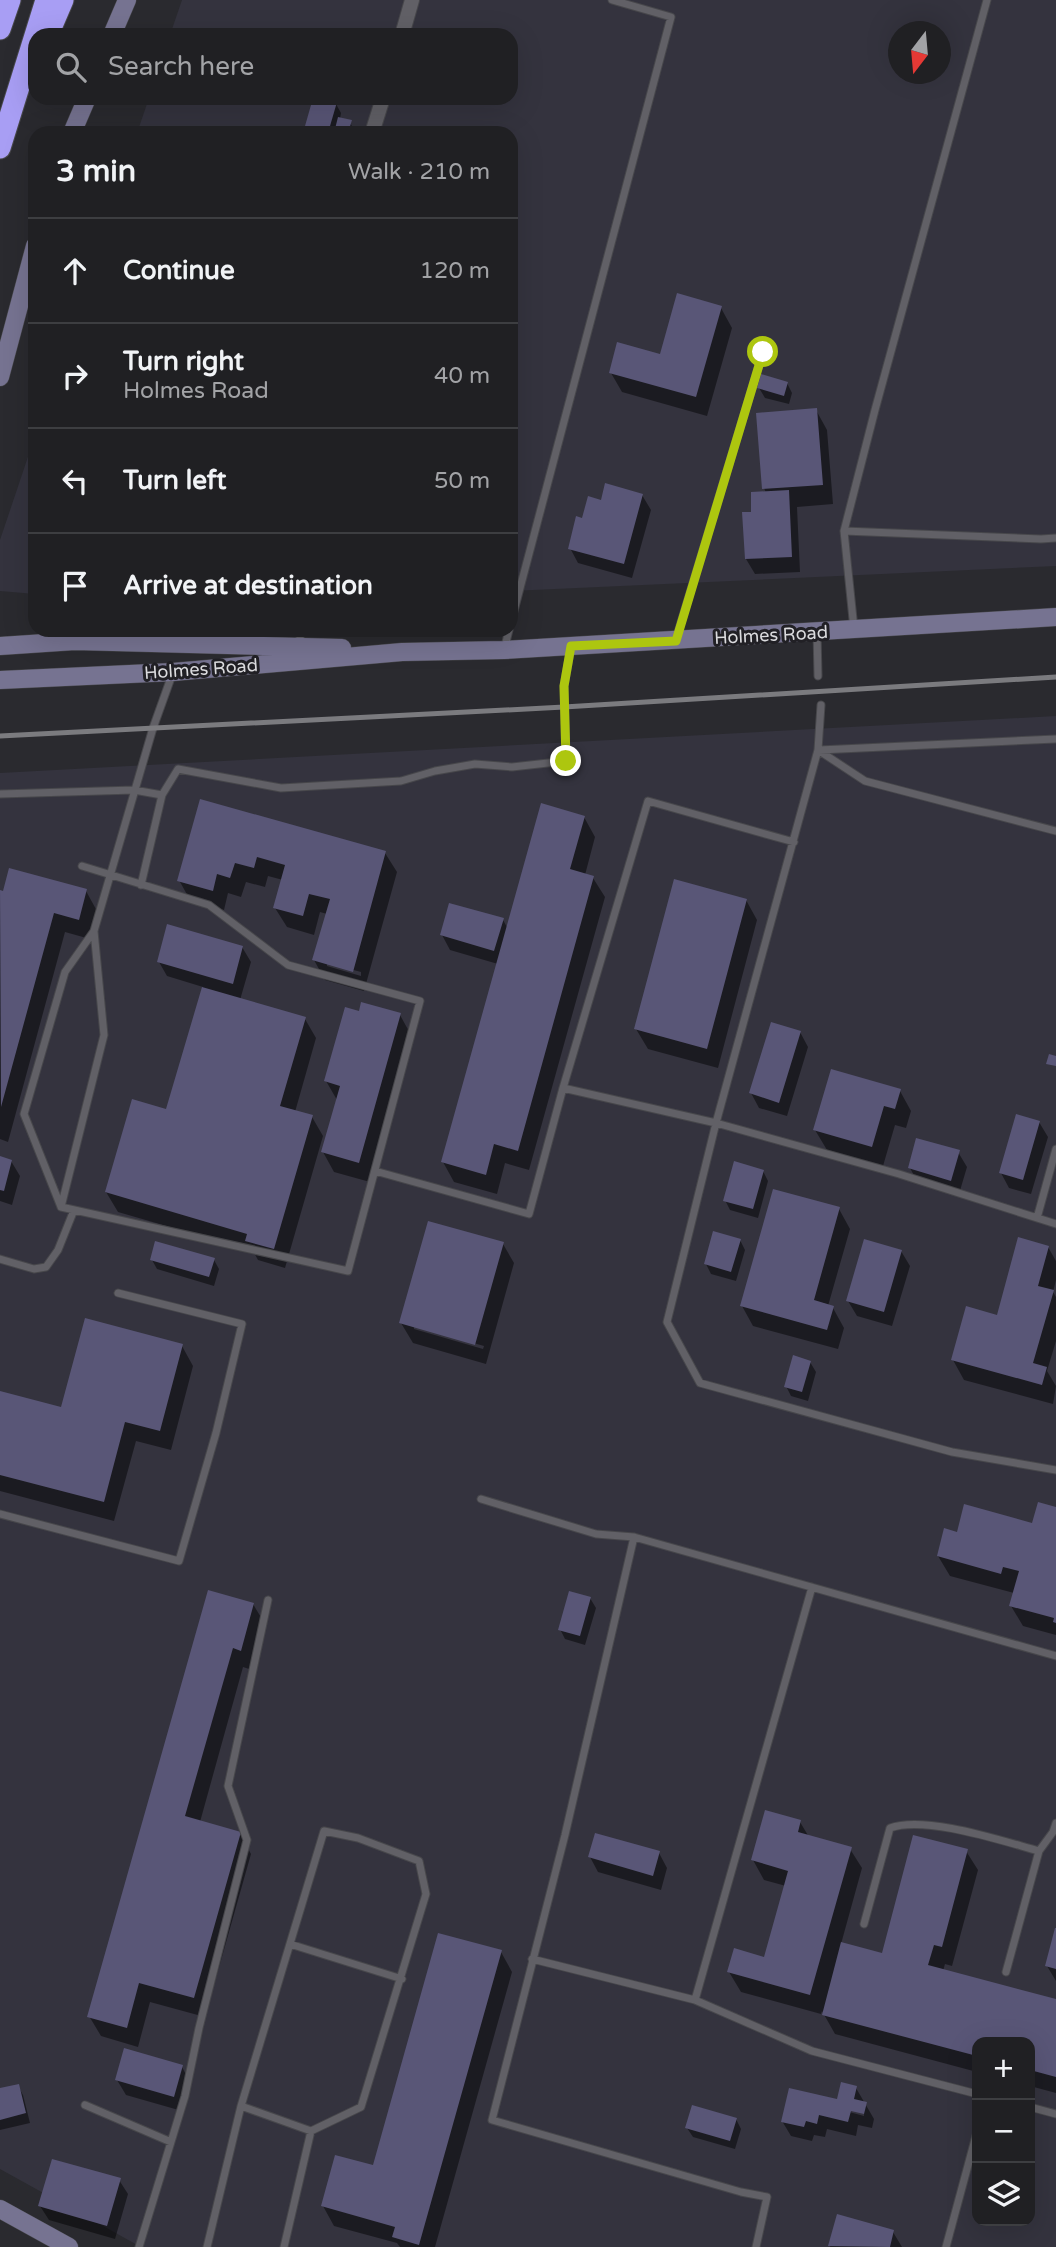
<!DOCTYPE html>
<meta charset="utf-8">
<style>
:root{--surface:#202023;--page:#2d2d30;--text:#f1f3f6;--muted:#a2a3a6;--line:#3d3e41}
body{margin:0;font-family:"Varela Round",sans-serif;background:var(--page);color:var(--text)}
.controls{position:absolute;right:21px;bottom:21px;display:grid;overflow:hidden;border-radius:14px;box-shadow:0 7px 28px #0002}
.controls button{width:63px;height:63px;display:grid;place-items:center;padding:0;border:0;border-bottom:2px solid var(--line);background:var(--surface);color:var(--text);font:35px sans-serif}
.compass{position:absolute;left:888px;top:21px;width:63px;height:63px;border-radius:50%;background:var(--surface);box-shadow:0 7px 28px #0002;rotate:196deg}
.stop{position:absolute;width:21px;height:21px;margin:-16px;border:5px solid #adc60f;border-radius:50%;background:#fff}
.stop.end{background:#adc60f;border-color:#fff;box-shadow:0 2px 7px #0008}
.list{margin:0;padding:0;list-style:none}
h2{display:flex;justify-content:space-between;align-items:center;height:91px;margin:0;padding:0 28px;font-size:30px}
h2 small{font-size:23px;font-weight:400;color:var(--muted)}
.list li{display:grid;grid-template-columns:46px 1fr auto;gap:21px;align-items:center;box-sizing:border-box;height:105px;padding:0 28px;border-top:2px solid var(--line)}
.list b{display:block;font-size:26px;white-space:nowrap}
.list p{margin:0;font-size:23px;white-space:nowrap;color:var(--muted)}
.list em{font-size:23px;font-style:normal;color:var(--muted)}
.icon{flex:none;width:38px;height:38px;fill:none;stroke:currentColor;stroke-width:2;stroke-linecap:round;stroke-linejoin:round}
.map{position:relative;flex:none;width:1056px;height:2247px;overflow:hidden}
.search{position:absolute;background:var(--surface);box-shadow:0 7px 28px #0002;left:28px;top:28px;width:490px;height:77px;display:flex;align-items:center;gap:18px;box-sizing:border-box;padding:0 24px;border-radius:21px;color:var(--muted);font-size:26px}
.panel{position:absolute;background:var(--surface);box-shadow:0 7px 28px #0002;left:28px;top:126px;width:490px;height:511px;border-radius:21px}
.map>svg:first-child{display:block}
</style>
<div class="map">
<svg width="1056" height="2247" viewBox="0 0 1056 2247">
<rect width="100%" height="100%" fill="#2a2a2f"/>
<path fill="#34333e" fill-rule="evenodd" d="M182 0H1056V566L511 591V133H137L149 98H511V35H170ZM898 32H940V74H898Z
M35 436V594L0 591V540Z
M1056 716V2247H141L0 2169V773ZM977 2042H1030V2221H977Z"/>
<path fill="#0007" fill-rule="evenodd" d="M315 98 336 104 341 113 340 119 350 122 355 133H305Z
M721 308 732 328 707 416 622 392 611 373 661 357Z
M787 383 792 393 789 404 765 398 759 388Z
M511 398 517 409 511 430Z
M816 410 827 430 833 504 797 507 800 572 755 574 746 559 753 513 766 493 764 488Z
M642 495 651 510 632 578 578 563 570 548 583 520Z
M201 801 385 853 397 872 364 991 325 980 314 960 327 914 320 912 314 935 287 927 275 908 283 880 268 876 265 887 246 882 241 897 228 893 224 910 190 900 179 880ZM327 963 361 972V976L327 966Z
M584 817 595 837 585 875 593 878 605 897 529 1170 505 1163 497 1194 454 1182 443 1162 498 964 450 950 442 935 503 920 508 929Z
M86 891 97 911 90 939 65 932 8 1142 0 1139V892Z
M746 900 757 920 718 1068 648 1049 636 1029Z
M242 947 251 962 240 1000 305 1019 316 1038 295 1112 312 1117 323 1136 285 1268 258 1260 253 1251 118 1212 106 1192 167 1112 203 987 167 976 159 962Z
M360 1013 400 1015 411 1035 370 1182 334 1172 323 1152 337 1100 326 1081Z
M800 1032 808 1047 787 1116 759 1108 751 1093Z
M900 1091 911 1111 906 1128 895 1125 883 1166 827 1150 815 1130Z
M1039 1122 1048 1137 1031 1194 1009 1188 1001 1173Z
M958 1152 967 1167 959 1194 918 1183 910 1168Z
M0 1158 11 1161 20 1176 12 1205 0 1201Z
M763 1171 768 1181 758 1218 730 1210 725 1200Z
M839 1209 850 1229 828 1306 833 1308 844 1328 838 1349 753 1326 742 1306Z
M740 1240 745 1250 736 1281 711 1274 706 1264Z
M503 1244 514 1263 486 1364 413 1343 401 1323ZM414 1326 484 1346 483 1349 414 1329Z
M1048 1247 1056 1261V1280L1053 1292 1056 1297V1341L1047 1371 1056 1386 1053 1404 964 1380 953 1360 998 1317Z
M901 1251 910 1266 892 1326 857 1316 848 1301Z
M152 1260H214L219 1269 214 1286 157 1269Z
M182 1346 193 1366 171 1450 136 1441 114 1521 0 1491V1393L62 1409Z
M810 1362 816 1372 808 1401 791 1396 786 1386Z
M1056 1509V1635L1023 1626 1011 1606 1014 1593 950 1576 938 1556 1033 1525Z
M209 1592 253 1604 265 1624 252 1670 243 1667 200 1822 240 1834 251 1854 205 2017 150 2002 138 2047 101 2036 89 2016Z
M590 1598 596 1608 585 1645 565 1639 560 1629Z
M800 1822 809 1837 850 1849 862 1868 841 1944 883 1955 966 1851 978 1870 952 1966 945 1964 943 1971 1056 2001V2093L1030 2086V2042H977V2072L835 2034 822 2011 821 2014 741 1992 729 1972 766 1959 786 1886 764 1880 753 1860Z
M659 1853 667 1868 661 1890 598 1872 590 1857Z
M1056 1932V1981L1047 1966Z
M501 1952 512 1972 435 2247H400L397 2243 334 2226 323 2206 374 2167Z
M182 2067 190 2082 182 2111 126 2095 117 2080Z
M18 2086 23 2095 30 2123 0 2130V2090Z
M856 2088 874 2119 872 2128 858 2125 856 2136 827 2129 825 2137 814 2135 812 2141 791 2136 782 2121 838 2102ZM842 2107 864 2112V2116L842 2110Z
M736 2119 741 2129 735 2149 693 2137 687 2128Z
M119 2180 128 2194 115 2239 49 2220 40 2206Z
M838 2216 893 2232 902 2247H830Z"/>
<path fill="#595677" d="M313 98 337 102 328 133H303Z
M338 117 352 120 348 133H334Z
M677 293 722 306 696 397 609 373 617 342 660 354Z
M761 374 788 382 784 396 757 388Z
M817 408 823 485 762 489 756 413Z
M605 483 643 494 624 564 568 549 576 516 582 518 588 496 601 500Z
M789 490 792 557 745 559 742 512H751V492Z
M200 799 386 851 353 972 312 960 330 899 309 894 303 916 273 908 285 865 257 857 254 868 235 863 230 878 217 874 213 891 177 881Z
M541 803 585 816 570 869 594 876 518 1151 494 1144 486 1175 441 1162Z
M9 868 87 889 79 920 54 913 1 1107 0 890 3 891Z
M674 879 747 899 707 1049 634 1029Z
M449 903 504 918 494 951 440 935Z
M167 924 243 946 233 984 157 962Z
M202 987 306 1017 280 1106 313 1115 274 1249 245 1241 247 1234 105 1192 132 1099 166 1109Z
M361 1002 401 1013 359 1163 321 1152 340 1086 324 1081 345 1007 359 1011Z
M771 1022 801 1031 779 1103 749 1093Z
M1049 1054 1056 1056V1066L1046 1064Z
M831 1069 901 1089 895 1109 884 1106 872 1147 813 1130Z
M1016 1114 1040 1121 1023 1180 999 1173Z
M916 1138 960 1150 951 1181 908 1168Z
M0 1156 12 1160 4 1191 0 1190Z
M734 1161 764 1170 753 1209 723 1201Z
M773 1189 840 1207 814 1300 834 1306 827 1330 740 1306Z
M428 1221 504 1242 475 1345 399 1323Z
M713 1231 741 1239 731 1272 704 1264Z
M1018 1237 1049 1246 1038 1286 1054 1290 1033 1363 1047 1367 1042 1385 951 1360 966 1306 997 1315Z
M864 1239 902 1250 884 1312 846 1301Z
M155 1241 215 1258 209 1277 150 1260Z
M85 1318 183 1344 160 1431 125 1422 104 1502 0 1475V1391L61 1407Z
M793 1355 811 1361 802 1392 784 1387Z
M1038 1502 1056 1507V1623L1053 1622 1054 1618 1009 1606 1019 1571 1003 1567 1001 1574 937 1556 944 1528 957 1532 964 1504 1032 1523Z
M208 1590 254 1603 241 1651 233 1648 185 1816 241 1832 194 1998 139 1983 127 2028 87 2017Z
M569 1591 591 1597 580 1636 558 1630Z
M765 1810 801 1820 798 1832 852 1847 810 1995 727 1972 734 1948 764 1957 788 1871 751 1860Z
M595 1833 660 1851 653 1876 588 1857Z
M913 1835 968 1849 942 1947 934 1945 928 1965 1056 1999V2077L1030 2070V2042H977V2056L822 2015 841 1942 882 1953Z
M1055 1928H1056V1969L1045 1966Z
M438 1933 502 1950 419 2245 392 2237 395 2227 321 2206 335 2155 373 2165Z
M124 2048 183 2065 174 2097 115 2080Z
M841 2082 857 2086 854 2099 867 2102 864 2114 851 2111 848 2122 819 2115 817 2124 806 2121 804 2127 781 2122 789 2088 837 2099Z
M19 2084 26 2113 0 2120V2088Z
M692 2105 737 2118 730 2141 685 2128Z
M52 2159 121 2178 107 2226 38 2206Z
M837 2214 894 2230 890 2247 828 2246Z"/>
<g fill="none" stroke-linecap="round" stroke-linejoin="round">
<defs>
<path id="lane" d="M987 0 875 410 844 531 1041 539 1056 538
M844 531 854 629
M511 622 671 17 612 0
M817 632 818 676
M676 639 763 352
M298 645 302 630
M504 650 509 630
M821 705 818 750 716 1123 667 1322 700 1383 952 1452 1056 1470
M818 750 865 781 1056 831
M819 750 1056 739
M0 794 134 790 162 795
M141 885 162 795 178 769 281 788 401 781 435 771 475 764 512 767 566 761 564 686 571 647
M563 1088 716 1123 899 1174 1056 1224
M375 1171 529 1214 563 1088 648 801 794 842
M61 1207 348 1271 420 1001 288 965 209 905 82 866
M61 1207 24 1114 65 972 94 931 153 728 172 675
M61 1207 104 1035 94 931
M1037 1218 1056 1149
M0 1259 34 1269 46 1267 58 1250 74 1210
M481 1499 596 1534 634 1537
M0 1514 179 1561 216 1433 242 1324 118 1293
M864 1924 890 1828C925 1815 1002 1841 1039 1851
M290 1944 402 1979
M532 1959 695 2000 812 2051 977 2094
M1006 1972 1039 1851 1053 1832 1056 1823
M695 2000 812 1587
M85 2105 171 2142
M241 2106 311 2131
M1030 2107 1056 2114
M139 2247 185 2096 199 2028 247 1840 228 1786 268 1600
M207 2247 241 2106 324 1831 358 1838 419 1861 426 1894 361 2107 311 2131 284 2247
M756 2247 767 2197 741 2192 492 2120 565 1835 634 1537 1056 1656
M946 2247 977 2132"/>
<path id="street" d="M402 35 412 0
M372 133 383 98"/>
<path id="secondary" d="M112 35 127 0
M72 133 87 98
M0 377 35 246
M0 646 75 641 342 648
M0 680 173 672 402 652 504 650 1056 617
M0 2209 69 2247"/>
<path id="highway" d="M0 29 10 0
M48 35 63 0
M0 148 46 0"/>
</defs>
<use href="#lane" stroke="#47474b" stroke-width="9"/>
<use href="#street" stroke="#47474b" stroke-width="16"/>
<use href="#secondary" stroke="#47474b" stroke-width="19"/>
<use href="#highway" stroke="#47474b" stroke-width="23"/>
<use href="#lane" stroke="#616066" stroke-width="7"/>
<use href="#street" stroke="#616066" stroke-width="14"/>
<use href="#secondary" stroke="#767391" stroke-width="18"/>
<use href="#highway" stroke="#a89ef4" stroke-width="21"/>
<path stroke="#7b7b7f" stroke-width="5" d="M0 736 564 707 1056 677"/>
</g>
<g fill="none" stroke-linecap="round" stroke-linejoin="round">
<path stroke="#adc60f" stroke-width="9" d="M566 761 564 686 571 646 676 641 763 352"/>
</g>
<g text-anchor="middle" stroke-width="6" stroke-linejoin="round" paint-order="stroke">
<g font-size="18" fill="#dbdbde" stroke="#212025">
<text transform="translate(771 635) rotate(-3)" y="6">Holmes Road</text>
<text transform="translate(201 669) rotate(-4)" y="6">Holmes Road</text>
</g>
</g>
</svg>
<div class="controls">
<button>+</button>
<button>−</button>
<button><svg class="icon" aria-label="layers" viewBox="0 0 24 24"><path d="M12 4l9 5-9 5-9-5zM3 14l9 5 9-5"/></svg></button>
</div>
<svg class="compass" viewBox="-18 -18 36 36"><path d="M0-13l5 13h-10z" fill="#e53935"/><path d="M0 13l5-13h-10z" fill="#a2a3a6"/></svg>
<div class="stop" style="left:763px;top:352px"></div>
<div class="stop end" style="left:566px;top:761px"></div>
<div class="search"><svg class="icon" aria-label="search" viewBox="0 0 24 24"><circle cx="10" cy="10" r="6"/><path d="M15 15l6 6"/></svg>Search here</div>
<section class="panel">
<h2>3 min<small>Walk · 210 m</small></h2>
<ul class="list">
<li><svg class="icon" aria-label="ahead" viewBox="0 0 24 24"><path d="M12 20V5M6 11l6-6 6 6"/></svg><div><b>Continue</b></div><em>120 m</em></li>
<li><svg class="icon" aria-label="right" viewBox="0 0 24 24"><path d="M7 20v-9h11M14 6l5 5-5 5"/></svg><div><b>Turn right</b><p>Holmes Road</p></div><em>40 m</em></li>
<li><svg class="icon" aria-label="left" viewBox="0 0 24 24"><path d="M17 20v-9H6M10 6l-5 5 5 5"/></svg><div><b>Turn left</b></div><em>50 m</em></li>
<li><svg class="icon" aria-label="arrive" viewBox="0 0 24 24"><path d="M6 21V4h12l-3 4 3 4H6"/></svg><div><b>Arrive at destination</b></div></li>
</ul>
</section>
</div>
